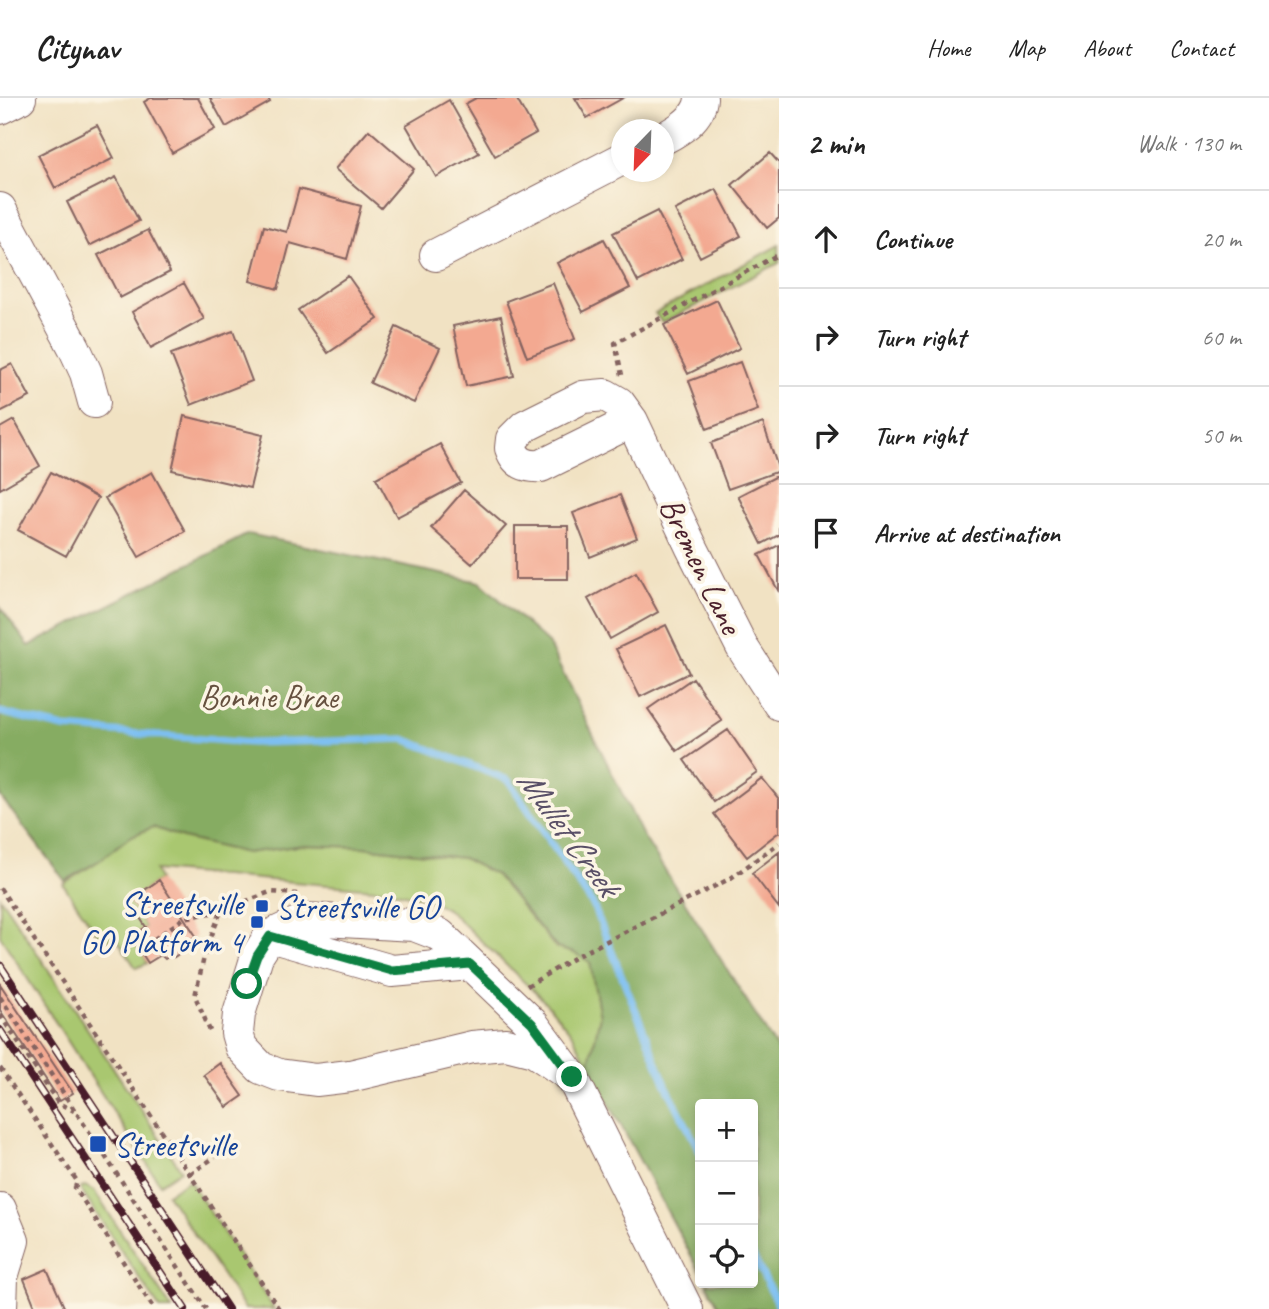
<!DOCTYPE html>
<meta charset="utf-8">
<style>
:root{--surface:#fff;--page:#f6f6f6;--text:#222;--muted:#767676;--line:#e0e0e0}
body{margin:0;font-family:Caveat,sans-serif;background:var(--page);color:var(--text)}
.controls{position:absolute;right:21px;bottom:21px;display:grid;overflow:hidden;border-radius:7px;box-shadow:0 4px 10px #0003}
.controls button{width:63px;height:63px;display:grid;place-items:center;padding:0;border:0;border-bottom:2px solid var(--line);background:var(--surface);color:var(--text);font:35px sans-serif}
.compass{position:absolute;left:611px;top:21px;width:63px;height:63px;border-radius:50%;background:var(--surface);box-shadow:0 4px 10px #0003;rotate:203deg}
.stop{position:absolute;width:21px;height:21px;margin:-16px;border:5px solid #0b8043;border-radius:50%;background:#fff}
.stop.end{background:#0b8043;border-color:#fff;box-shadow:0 2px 7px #0008}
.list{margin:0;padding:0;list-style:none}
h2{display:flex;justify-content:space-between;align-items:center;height:91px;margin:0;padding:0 28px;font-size:30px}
h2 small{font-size:23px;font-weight:400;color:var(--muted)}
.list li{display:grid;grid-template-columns:46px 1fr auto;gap:21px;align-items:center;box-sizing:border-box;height:98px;padding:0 28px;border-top:2px solid var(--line)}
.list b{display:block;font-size:26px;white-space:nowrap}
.list em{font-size:23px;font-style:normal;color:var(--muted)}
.icon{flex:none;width:38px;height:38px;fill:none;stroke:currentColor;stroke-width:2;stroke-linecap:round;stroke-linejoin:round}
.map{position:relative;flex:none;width:779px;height:1211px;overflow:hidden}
header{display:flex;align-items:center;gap:42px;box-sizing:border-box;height:98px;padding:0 35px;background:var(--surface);border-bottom:2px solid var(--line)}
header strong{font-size:33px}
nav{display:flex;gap:38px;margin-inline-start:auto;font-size:24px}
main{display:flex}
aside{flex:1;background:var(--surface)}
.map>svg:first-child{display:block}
</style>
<header>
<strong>Citynav</strong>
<nav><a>Home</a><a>Map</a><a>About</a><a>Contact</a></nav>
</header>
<main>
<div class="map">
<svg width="779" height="1211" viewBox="0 0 779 1211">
<rect width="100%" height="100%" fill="#fcf5e5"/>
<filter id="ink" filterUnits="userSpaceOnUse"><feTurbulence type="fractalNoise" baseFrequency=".0143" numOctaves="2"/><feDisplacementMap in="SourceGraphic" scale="14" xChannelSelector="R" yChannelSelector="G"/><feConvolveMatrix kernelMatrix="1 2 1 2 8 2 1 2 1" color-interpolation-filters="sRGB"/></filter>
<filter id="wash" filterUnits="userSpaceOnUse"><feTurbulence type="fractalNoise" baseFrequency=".00686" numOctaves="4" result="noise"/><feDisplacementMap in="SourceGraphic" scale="28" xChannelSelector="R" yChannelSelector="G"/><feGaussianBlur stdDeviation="1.57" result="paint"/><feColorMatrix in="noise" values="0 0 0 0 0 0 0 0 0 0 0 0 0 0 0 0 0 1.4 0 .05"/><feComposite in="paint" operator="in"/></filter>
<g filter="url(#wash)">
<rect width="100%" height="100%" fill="#f1e2c3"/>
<path fill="#a9c76f" stroke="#7a734d" stroke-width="2" d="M779 147V165L662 225 655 215Z
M153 729 183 740 246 755 304 747 363 749 463 760 496 777 556 850 574 855 590 864 600 918 589 968 572 936 547 906 451 814C432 800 409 797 386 792L155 772 159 782 129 803 146 829 131 839 148 865 136 870 114 837 104 846 63 786 100 762 129 739Z
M0 799 181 1072 160 1086 0 838Z
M189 1082 274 1211H245L167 1096Z
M85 1088 94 1093 172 1211H160L80 1091Z"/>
<path fill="#86ac62" stroke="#686646" stroke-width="2" d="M248 436 480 484 548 545 642 736 779 954V1211H720L706 1185H753V1006H700V1174L589 968 600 918 590 864 574 855 557 850 496 777 463 760 363 749 304 747 246 755 183 740 153 729 129 739 100 762 65 783 0 698V509L29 548Z"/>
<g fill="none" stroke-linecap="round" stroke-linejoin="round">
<path stroke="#7dbff2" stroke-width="7" d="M0 614 64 630 252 645 404 641 508 682 593 807 666 987 700 1054
M753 1158 779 1209"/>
</g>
<g id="blocks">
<path fill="#f3a991" d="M151 0H198L215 31 172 55 144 4Z
M210 0H268L270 4 226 29Z
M476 0H516L536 35 495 58 465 6Z
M575 0H623L587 20Z
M449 2 479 55 436 79 406 27Z
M97 27 114 60 55 90 38 57Z
M369 32 414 71 381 110 335 71Z
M770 55 779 65V120L767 130 732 87Z
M116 79 139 123 89 148 67 104Z
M299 91 361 108 347 161 290 145 278 191 250 183 264 128 287 134Z
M716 91 741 138 700 159 675 112Z
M657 113 682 161 638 184 613 135Z
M148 132 170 174 120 200 98 157Z
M604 141 630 190 583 214 557 165Z
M348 178 378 221 328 255 298 212Z
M184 185 204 221 151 250 132 214Z
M553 185 575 241 527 259 506 203Z
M717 202 740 250 688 276 664 227Z
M501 218 514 278 466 288 453 228Z
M396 229 440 250 414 305 370 285Z
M233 233 252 283 191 307 171 256Z
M740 264 758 312 707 331 689 283Z
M12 266 30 299 0 314V272Z
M184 318 263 337 250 390 172 372Z
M14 322 40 368 0 391V330Z
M763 325 779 373 728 391 711 345Z
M440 346 461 385 397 419 376 380Z
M51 374 98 400 66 458 18 432Z
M152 374 185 433 139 459 105 400Z
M779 377V437L762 446 738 398Z
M464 392 506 428 472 466 431 430Z
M620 397 637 440 590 459 573 415Z
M515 428H568V481H515Z
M779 447V494L759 457Z
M636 474 658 514 610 541 588 501Z
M666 527 689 575 640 599 616 551Z
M693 580 722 623 677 653 648 611Z
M728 632 757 674 714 704 684 662Z
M762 680 779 701V734L747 759 714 716Z
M779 754V810L752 775Z
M159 782 196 838 188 843 191 848 174 859 172 856 165 861 161 857 148 865 131 839 146 829 129 803Z
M0 886 73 995 60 1003 0 912Z
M220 965 243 998 227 1009 204 977Z
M47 1171 65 1211H36L24 1181Z"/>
</g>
</g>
<g filter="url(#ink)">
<use href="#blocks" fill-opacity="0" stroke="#846360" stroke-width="2"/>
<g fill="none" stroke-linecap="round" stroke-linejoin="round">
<defs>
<path id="minor" d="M0 10 20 0
M664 40C679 32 700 20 701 0
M0 111 74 249 86 275 94 304
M436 157 622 61
M632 323 541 368C526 369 516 365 511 350L512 341 525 328 583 299 605 297 619 305 632 323 691 448 742 549 779 606
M270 838 392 873 470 866
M572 979 534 953 506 946 472 949 350 978 316 982 279 977 261 970 241 949 237 935 239 916 257 858 270 838 306 821 414 827 440 837 532 925 572 979 687 1211
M0 1111 13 1143 2 1179 1 1211"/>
</defs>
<use href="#minor" stroke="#846360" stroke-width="34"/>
<path stroke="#846360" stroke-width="4.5" stroke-dasharray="5 5" stroke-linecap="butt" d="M622 277 615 245 779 156
M0 790 279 1211
M146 847 184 820 221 813 270 794 297 796
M527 888 579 857 731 780 779 745
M0 899 206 1211
M0 917 58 1005 74 1013
M210 933 195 898 205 855 221 813
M0 970 77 1083 75 1090 154 1211
M190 1076 215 1059"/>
<use href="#minor" stroke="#fff" stroke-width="32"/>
<defs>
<path id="rail" d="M0 867 228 1211
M0 932 185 1211"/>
</defs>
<use href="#rail" stroke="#4a1f2b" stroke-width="8"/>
<use href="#rail" stroke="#fcf5e5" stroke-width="5" stroke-dasharray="16" stroke-linecap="butt"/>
</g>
</g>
<g fill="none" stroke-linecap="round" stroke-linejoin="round" filter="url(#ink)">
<path stroke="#0b8043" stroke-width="9" d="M247 886 257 858 270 838 392 873 470 866 532 925 572 979"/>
</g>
<g fill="#1a4fb4" stroke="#fcf5e5" stroke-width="2.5">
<rect x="255" y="801" width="14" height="14" rx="3.5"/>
<rect x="250" y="817" width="14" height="14" rx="3.5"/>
<rect x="89" y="1037" width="18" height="18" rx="3.5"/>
</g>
<g text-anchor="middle" stroke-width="7" stroke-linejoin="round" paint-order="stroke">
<g font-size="33" fill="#4a1f2b" stroke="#fcf5e5">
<text transform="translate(702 467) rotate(64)" y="12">Bremen Lane</text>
</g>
<g font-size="33" fill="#66513f" stroke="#fcf5e5">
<text x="269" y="610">Bonnie Brae</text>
</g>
<g font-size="33" fill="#164399" stroke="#fcf5e5" text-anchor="start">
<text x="243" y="817" text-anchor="end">Streetsville<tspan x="243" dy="38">GO Platform 4</tspan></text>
<text x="276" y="820">Streetsville GO</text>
<text x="114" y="1058">Streetsville</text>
</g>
<g font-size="35" font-style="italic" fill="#594f67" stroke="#fcf5e5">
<text transform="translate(569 734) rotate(54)" y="12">Mullet Creek</text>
</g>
</g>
</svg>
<div class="controls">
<button>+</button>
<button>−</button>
<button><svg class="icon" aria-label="locate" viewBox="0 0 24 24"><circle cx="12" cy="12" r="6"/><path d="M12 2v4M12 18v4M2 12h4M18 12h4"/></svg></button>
</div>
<svg class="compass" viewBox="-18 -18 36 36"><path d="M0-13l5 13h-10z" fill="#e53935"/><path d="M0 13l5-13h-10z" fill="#767676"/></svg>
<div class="stop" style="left:247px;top:886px"></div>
<div class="stop end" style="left:572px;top:979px"></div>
</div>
<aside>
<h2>2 min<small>Walk · 130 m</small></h2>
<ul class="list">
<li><svg class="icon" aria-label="ahead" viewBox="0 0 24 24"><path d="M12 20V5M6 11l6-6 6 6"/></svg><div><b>Continue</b></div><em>20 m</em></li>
<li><svg class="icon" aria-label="right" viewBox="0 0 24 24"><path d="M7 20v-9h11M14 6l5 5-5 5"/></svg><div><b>Turn right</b></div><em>60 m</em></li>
<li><svg class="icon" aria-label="right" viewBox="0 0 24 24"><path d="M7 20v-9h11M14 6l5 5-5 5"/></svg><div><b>Turn right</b></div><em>50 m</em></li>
<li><svg class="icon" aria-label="arrive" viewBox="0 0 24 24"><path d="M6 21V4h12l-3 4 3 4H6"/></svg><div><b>Arrive at destination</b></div></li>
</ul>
</aside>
</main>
